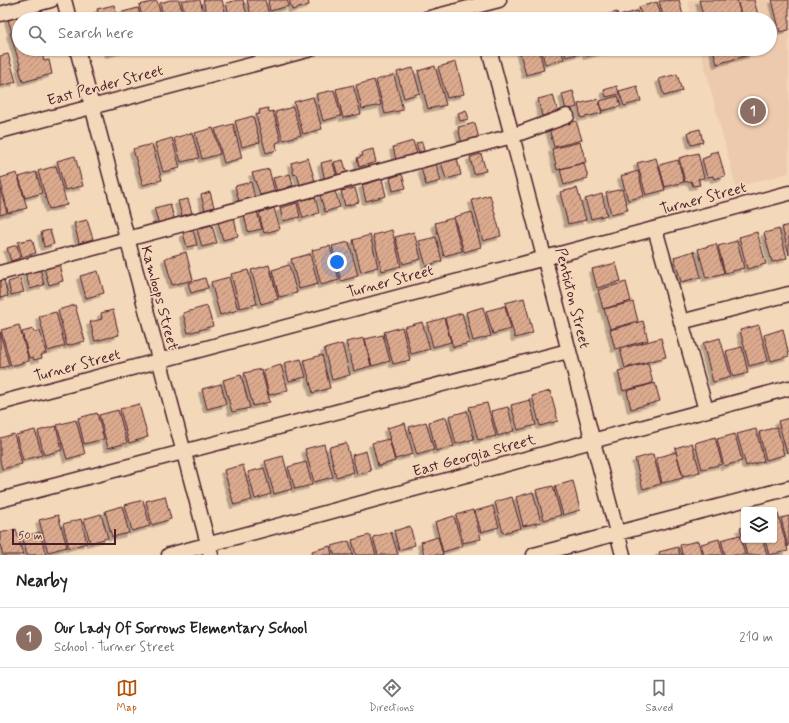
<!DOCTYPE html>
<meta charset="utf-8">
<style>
:root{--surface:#fff;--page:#f6f6f6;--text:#222;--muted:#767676;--line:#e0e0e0;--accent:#b45309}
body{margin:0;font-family:Mynerve,sans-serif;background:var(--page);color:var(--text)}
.controls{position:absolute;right:12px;bottom:12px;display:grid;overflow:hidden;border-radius:4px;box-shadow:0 1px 3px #0004}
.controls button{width:36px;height:36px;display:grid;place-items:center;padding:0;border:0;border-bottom:1px solid var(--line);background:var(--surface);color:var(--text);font:20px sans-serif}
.scale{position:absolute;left:12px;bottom:10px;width:104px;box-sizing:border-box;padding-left:4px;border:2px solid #4a1f2b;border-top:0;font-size:11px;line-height:14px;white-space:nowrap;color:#4a1f2b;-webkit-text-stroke:3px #f4d8ba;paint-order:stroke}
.you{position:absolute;left:337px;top:262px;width:14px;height:14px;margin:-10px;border:3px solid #fff;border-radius:50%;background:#1a73e8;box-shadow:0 0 0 6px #1a73e833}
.badge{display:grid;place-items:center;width:26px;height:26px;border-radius:50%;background:var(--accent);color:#fff;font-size:13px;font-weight:700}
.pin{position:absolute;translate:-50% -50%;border:2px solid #fff;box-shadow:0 1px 4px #0006}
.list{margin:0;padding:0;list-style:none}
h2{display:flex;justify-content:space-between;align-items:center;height:52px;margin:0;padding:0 16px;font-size:17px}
h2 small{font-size:13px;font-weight:400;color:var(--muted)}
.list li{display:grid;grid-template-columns:26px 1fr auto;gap:12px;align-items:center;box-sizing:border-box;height:60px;padding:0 16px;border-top:1px solid var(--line)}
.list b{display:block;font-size:15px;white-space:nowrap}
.list p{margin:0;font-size:13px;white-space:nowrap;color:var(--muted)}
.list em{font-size:13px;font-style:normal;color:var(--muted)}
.icon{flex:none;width:22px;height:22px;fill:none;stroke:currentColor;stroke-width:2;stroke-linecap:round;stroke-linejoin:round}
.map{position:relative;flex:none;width:789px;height:555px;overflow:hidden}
.search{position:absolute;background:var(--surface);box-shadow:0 1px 3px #0004;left:12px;right:12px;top:12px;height:44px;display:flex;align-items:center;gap:10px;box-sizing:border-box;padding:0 14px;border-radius:22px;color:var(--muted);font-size:15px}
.sheet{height:112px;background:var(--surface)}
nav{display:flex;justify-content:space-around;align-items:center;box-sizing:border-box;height:56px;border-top:1px solid var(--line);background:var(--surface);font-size:11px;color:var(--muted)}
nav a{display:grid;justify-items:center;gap:2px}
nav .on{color:var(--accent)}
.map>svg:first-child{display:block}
</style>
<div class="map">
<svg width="789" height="555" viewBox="0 0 789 555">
<defs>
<pattern id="building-hatch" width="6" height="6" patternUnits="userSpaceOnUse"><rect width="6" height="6" fill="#dcab8e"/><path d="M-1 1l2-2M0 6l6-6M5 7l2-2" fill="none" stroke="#b48b74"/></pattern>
<filter id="shadow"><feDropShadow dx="-3.5" dy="3.5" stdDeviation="0" flood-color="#0004"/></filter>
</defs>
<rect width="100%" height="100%" fill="#f4d8ba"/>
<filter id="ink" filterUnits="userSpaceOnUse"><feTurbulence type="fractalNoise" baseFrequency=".025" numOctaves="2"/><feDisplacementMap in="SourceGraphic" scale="8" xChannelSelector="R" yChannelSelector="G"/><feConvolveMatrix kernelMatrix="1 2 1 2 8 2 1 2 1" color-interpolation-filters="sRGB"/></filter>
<g filter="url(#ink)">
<path fill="#edcaad" d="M688 0H770L779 34 789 32V173L736 187 700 49H770V19H692Z"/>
<path fill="url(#building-hatch)" stroke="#4a1f2b" filter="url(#shadow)" d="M170 0H179L184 19H164L160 3Z
M181 0H200L205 19H186Z
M203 0H222L227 19H208Z
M238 0H243L248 19H230L226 3Z
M247 0H265L269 15 252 19Z
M268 0H287L289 6 270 11Z
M289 0H308L309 5 292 10Z
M679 0 684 19H664L659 1Z
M699 0H737L742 19H704Z
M737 0H754L759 19H742Z
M772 0H789V30L780 32Z
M157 1 162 19H143L139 5Z
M657 2 662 19H642L639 7Z
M114 5 118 19H100L97 9Z
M138 8 141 19H121L119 13Z
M637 11 639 19H620L619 16Z
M617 12 619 19H603L602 16Z
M31 13 33 19H19V49H41L44 61 49 60 52 74 23 82 19 68H21L10 33H12L8 19Z
M108 49H126V50L109 54Z
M519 49H539L544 70 526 75Z
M541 49H561L564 59 545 64Z
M564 49H583L584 52 566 57Z
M585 49H605L606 51 587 56Z
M713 49H750L752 54 717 64Z
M8 54 16 82 0 86V56Z
M456 62 464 94 447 98 438 67Z
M435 66 446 105 428 109 418 71Z
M413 68 420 93 404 98 397 72Z
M677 74 682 91 664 96 659 79Z
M394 75 403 110 385 114 376 80Z
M374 80 381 105 362 109 356 85Z
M353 85 361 114 343 118 336 89Z
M617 86 619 94 606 97 604 90Z
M637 86 641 101 624 106 619 91Z
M334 90 341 116 323 121 316 94Z
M573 91 577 107 566 110 562 94Z
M553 95 558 112 542 116 538 99Z
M618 96 621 106 602 111 600 101Z
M313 97 322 129 303 134 294 102Z
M598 99 602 113 581 118 578 104Z
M293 107 301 135 283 140 275 112Z
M268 108 269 112 273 111 281 141 276 143 277 150 266 153 256 115 260 114 259 110Z
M466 110 469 119 460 121 458 113Z
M253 116 260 142 242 147 235 121Z
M576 121 582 140 554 147 549 128Z
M475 123 479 139 462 144 458 127Z
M233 124 242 158 224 163 215 129Z
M213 128 220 154 202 159 195 133Z
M700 129 703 142 691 145 688 132Z
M192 133 199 158 181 162 174 138Z
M172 138 180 168 163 172 155 143Z
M413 141 417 154 396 160 393 147Z
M422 142 424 151 419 152 416 143Z
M580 142 586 162 557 170 552 149Z
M152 144 162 180 143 185 133 149Z
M373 149 376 162 359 167 357 158 363 156 362 152Z
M718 151 725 176 714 179 713 176 707 177 702 159 710 156V153Z
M698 153 704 178 698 179 700 185 693 186 691 181 685 182 679 158Z
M481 154 486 171 474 174 470 157Z
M75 156 83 186 65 190 57 161Z
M308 158 315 181 300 185 297 174 294 175 291 163Z
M457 158 461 175 446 179 441 162Z
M656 158 665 190 646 195 637 163Z
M332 160 337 177 325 180 321 163Z
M343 160 347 173 338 176 334 162Z
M678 160 684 182 665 187 659 165Z
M584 163 588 178 564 185 560 169Z
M436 164 441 181 426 185 421 168Z
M56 166 67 205 49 209 38 171Z
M269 169 275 193 261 196 252 173Z
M638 171 644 196 628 200 621 176Z
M36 172 42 193 25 198 19 177Z
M17 173 27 208 8 213 0 178Z
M290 174 293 185 277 192 273 178Z
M402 174 406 188 393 191 390 178Z
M382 179 386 196 366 201 362 185Z
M251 182 255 198 239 202 235 186Z
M0 188 7 213 0 215Z
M355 188 359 202 345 206 341 191Z
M577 188 586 220 568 224 560 192Z
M622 189 628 210 611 214 606 193Z
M335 191 340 207 325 212 320 195Z
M210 192 214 207 205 210 201 195Z
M602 194 607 215 591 219 585 199Z
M490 195 501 236 483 241 472 200Z
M315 197 319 213 303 218 298 201Z
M188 199 192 213 182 216 178 201Z
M297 203 300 217 283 221 280 208Z
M170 204 175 221 159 225 154 208Z
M274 208 280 229 264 233 259 213Z
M257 212 262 229 248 232 244 215Z
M472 212 481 247 464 252 454 217Z
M234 218 238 236 223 240 218 222Z
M453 218 462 251 444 256 435 223Z
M87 220 93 239 79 243 74 223Z
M212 225 217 243 202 247 197 229Z
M789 225V255L782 227Z
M779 229 787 258 772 262 764 233Z
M50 230 54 244 44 247 41 232Z
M193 230 197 245 187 247 183 233Z
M392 230 401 266 382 271 373 235Z
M414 232 421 259 403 264 395 237Z
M757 232 766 264 747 269 739 237Z
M370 235 378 267 361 272 353 240Z
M436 237 442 261 426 266 419 241Z
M32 239 36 253 22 257 18 242Z
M737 241 744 268 725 273 718 246Z
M349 242 358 276 341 281 332 246Z
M716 244 724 273 706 278 698 249Z
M17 245 20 258 11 261 7 248Z
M330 246 339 280 321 285 312 250Z
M694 251 701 277 681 282 674 257Z
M186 252 193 280 172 285 165 258Z
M310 254 318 284 299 289 291 259Z
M616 263 621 281 597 288 592 269Z
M59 264 63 281 49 285 44 268Z
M269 265 278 299 261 304 251 270Z
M289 265 297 293 279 297 272 270Z
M40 268 44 285 30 289 25 272Z
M248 270 257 304 240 308 231 274Z
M98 271 104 293 86 298 80 276Z
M229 277 238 310 220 315 211 282Z
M20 278 24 292 11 295 8 282Z
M205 278 208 288 191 293 188 283Z
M4 280 8 296 0 298V281Z
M626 282 631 301 603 309 598 290Z
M524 298 533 333 515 338 505 303Z
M633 302 638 321 610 329 604 309Z
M75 305 85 341 67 346 58 310Z
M207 306 213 326 188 333 183 313Z
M505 306 511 329 493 334 486 311Z
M483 307 491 336 473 341 466 312Z
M113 310 119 335 95 341 90 322 102 319 101 313Z
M56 312 65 346 48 351 39 316Z
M462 313 470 343 453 347 445 318Z
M444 318 451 342 433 347 427 323Z
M643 321 648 340 615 349 610 330Z
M422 322 430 349 411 354 404 327Z
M19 325 29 361 11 366 1 330Z
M759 325 768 361 749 366 740 330Z
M402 327 410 360 393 364 384 332Z
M33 329 34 332 40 331 46 353 41 355 42 358 34 360 33 357 29 358 22 332Z
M783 329 789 356 771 361 764 335Z
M0 332 9 366 0 368Z
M383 335 390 361 372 366 365 339Z
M364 338 371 366 354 371 346 342Z
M661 338 666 357 625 368 620 349Z
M720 338 731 377 713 382 703 343Z
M342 344 350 375 332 380 324 349Z
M742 347 748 373 733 377 726 351Z
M322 355 330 388 313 393 304 360Z
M301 359 306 377 289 381 284 363Z
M648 363 653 383 623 391 618 371Z
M281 365 288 390 269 395 263 370Z
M261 369 270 402 253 406 244 373Z
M241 375 250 408 232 412 223 380Z
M655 383 660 401 631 409 627 391Z
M221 384 226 404 207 409 202 389Z
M550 391 558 421 540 426 532 396Z
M530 400 536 425 518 430 511 405Z
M487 403 496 436 478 440 469 407Z
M139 404 148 437 129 443 120 409Z
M508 407 514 431 498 436 491 411Z
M118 410 127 443 108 448 99 415Z
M467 411 474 439 456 444 449 416Z
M97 413 104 439 84 444 78 418Z
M446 417 454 446 436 451 429 422Z
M789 418V452L787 453 778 421Z
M76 420 85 454 67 459 57 425Z
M426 422 434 450 417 455 409 427Z
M405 423 413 454 395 459 387 428Z
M56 426 62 450 44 455 38 431Z
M777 427 784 455 766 460 759 432Z
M756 429 764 461 746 466 737 434Z
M35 430 42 455 23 460 16 435Z
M14 434 22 464 2 469 0 460V438Z
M735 434 742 461 724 466 717 439Z
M715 437 722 464 702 469 695 443Z
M389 439 395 461 378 466 372 443Z
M346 443 354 472 336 477 329 447Z
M692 443 700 472 683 476 675 448Z
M324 444 333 477 314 482 305 449Z
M366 451 371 471 357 474 352 455Z
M676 452 683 478 662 483 656 458Z
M653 454 661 484 643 489 635 459Z
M283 456 292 489 274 494 265 461Z
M306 462 312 485 295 489 288 467Z
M243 465 252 500 234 505 224 470Z
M264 468 271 494 255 499 248 472Z
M573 481 580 510 563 515 555 486Z
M553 486 561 515 544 520 536 490Z
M533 492 541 522 523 526 516 497Z
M165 496 171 519 152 525 146 501Z
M512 497 521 528 503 533 495 502Z
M143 500 150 526 132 531 125 505Z
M122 506 129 533 112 537 105 511Z
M493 506 499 527 481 532 475 511Z
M473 510 481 539 463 543 456 515Z
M101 514 108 538 90 543 84 519Z
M778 514 788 551 769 555 765 540H774V515Z
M58 515 67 547 48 552 39 520Z
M454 516 462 546 443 552 435 522Z
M789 516V546L788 547 781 518Z
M81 519 87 543 69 548 63 524Z
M410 526 415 545 399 550 394 531Z
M744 527V540H763L767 555H747L740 528Z
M16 529 23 555H3L0 544V533Z
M40 532 46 555H27L22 537Z
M391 532 398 555H378L373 537Z
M370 535 376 555H356L352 540Z
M740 535 745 555H725L721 540Z
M438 537 443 555H424L421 542Z
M719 539 723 555H704L701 544Z
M349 541 353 555H334L332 546Z
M698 541 702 555H682L680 545Z
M330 546 332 555H313L312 551Z
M678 547 680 555H660L659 552Z"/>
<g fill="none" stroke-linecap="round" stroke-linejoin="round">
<defs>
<path id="minor" d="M64 0 69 19
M0 14 51 0
M426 19 499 0
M77 49 211 555
M489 49 623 555
M0 131 311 49
M655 229 706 410
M0 273 512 136 567 116
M681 322 789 294
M0 403 789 193
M0 500 568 351
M169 555 789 388
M534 555 789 488"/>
</defs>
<use href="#minor" stroke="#4a1f2b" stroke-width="17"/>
<use href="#minor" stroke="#f4d8ba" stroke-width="14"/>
</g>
</g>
<g text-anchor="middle" stroke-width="3.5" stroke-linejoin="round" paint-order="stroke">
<g font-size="15" fill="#4a1f2b" stroke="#f4d8ba">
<text transform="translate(105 85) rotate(-15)" y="5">East Pender Street</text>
<text transform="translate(703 198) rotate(-15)" y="5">Turner Street</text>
<text transform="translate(390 281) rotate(-15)" y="5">Turner Street</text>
<text transform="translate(160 298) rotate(75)" y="5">Kamloops Street</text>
<text transform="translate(573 298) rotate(76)" y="5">Penticton Street</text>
<text transform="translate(77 365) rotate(-15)" y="5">Turner Street</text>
<text transform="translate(474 455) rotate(-15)" y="5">East Georgia Street</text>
</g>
</g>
</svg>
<div class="controls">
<button><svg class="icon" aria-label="layers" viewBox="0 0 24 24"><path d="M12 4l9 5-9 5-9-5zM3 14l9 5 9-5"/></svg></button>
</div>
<div class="scale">50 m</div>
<div class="you"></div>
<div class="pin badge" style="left:753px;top:111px;background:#8d6e63">1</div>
<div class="search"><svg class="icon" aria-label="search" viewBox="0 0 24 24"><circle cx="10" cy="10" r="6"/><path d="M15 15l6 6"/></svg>Search here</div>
</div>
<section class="sheet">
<h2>Nearby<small></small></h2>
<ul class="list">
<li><span class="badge" style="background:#8d6e63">1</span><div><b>Our Lady Of Sorrows Elementary School</b><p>School · Turner Street</p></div><em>210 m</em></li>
</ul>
</section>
<nav>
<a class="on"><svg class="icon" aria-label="map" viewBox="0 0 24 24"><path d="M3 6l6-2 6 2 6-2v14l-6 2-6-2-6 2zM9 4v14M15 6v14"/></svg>Map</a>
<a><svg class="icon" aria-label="directions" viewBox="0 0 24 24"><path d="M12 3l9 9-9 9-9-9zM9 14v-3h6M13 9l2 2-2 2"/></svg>Directions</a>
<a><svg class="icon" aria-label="saved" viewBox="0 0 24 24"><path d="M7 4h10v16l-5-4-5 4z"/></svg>Saved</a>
</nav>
